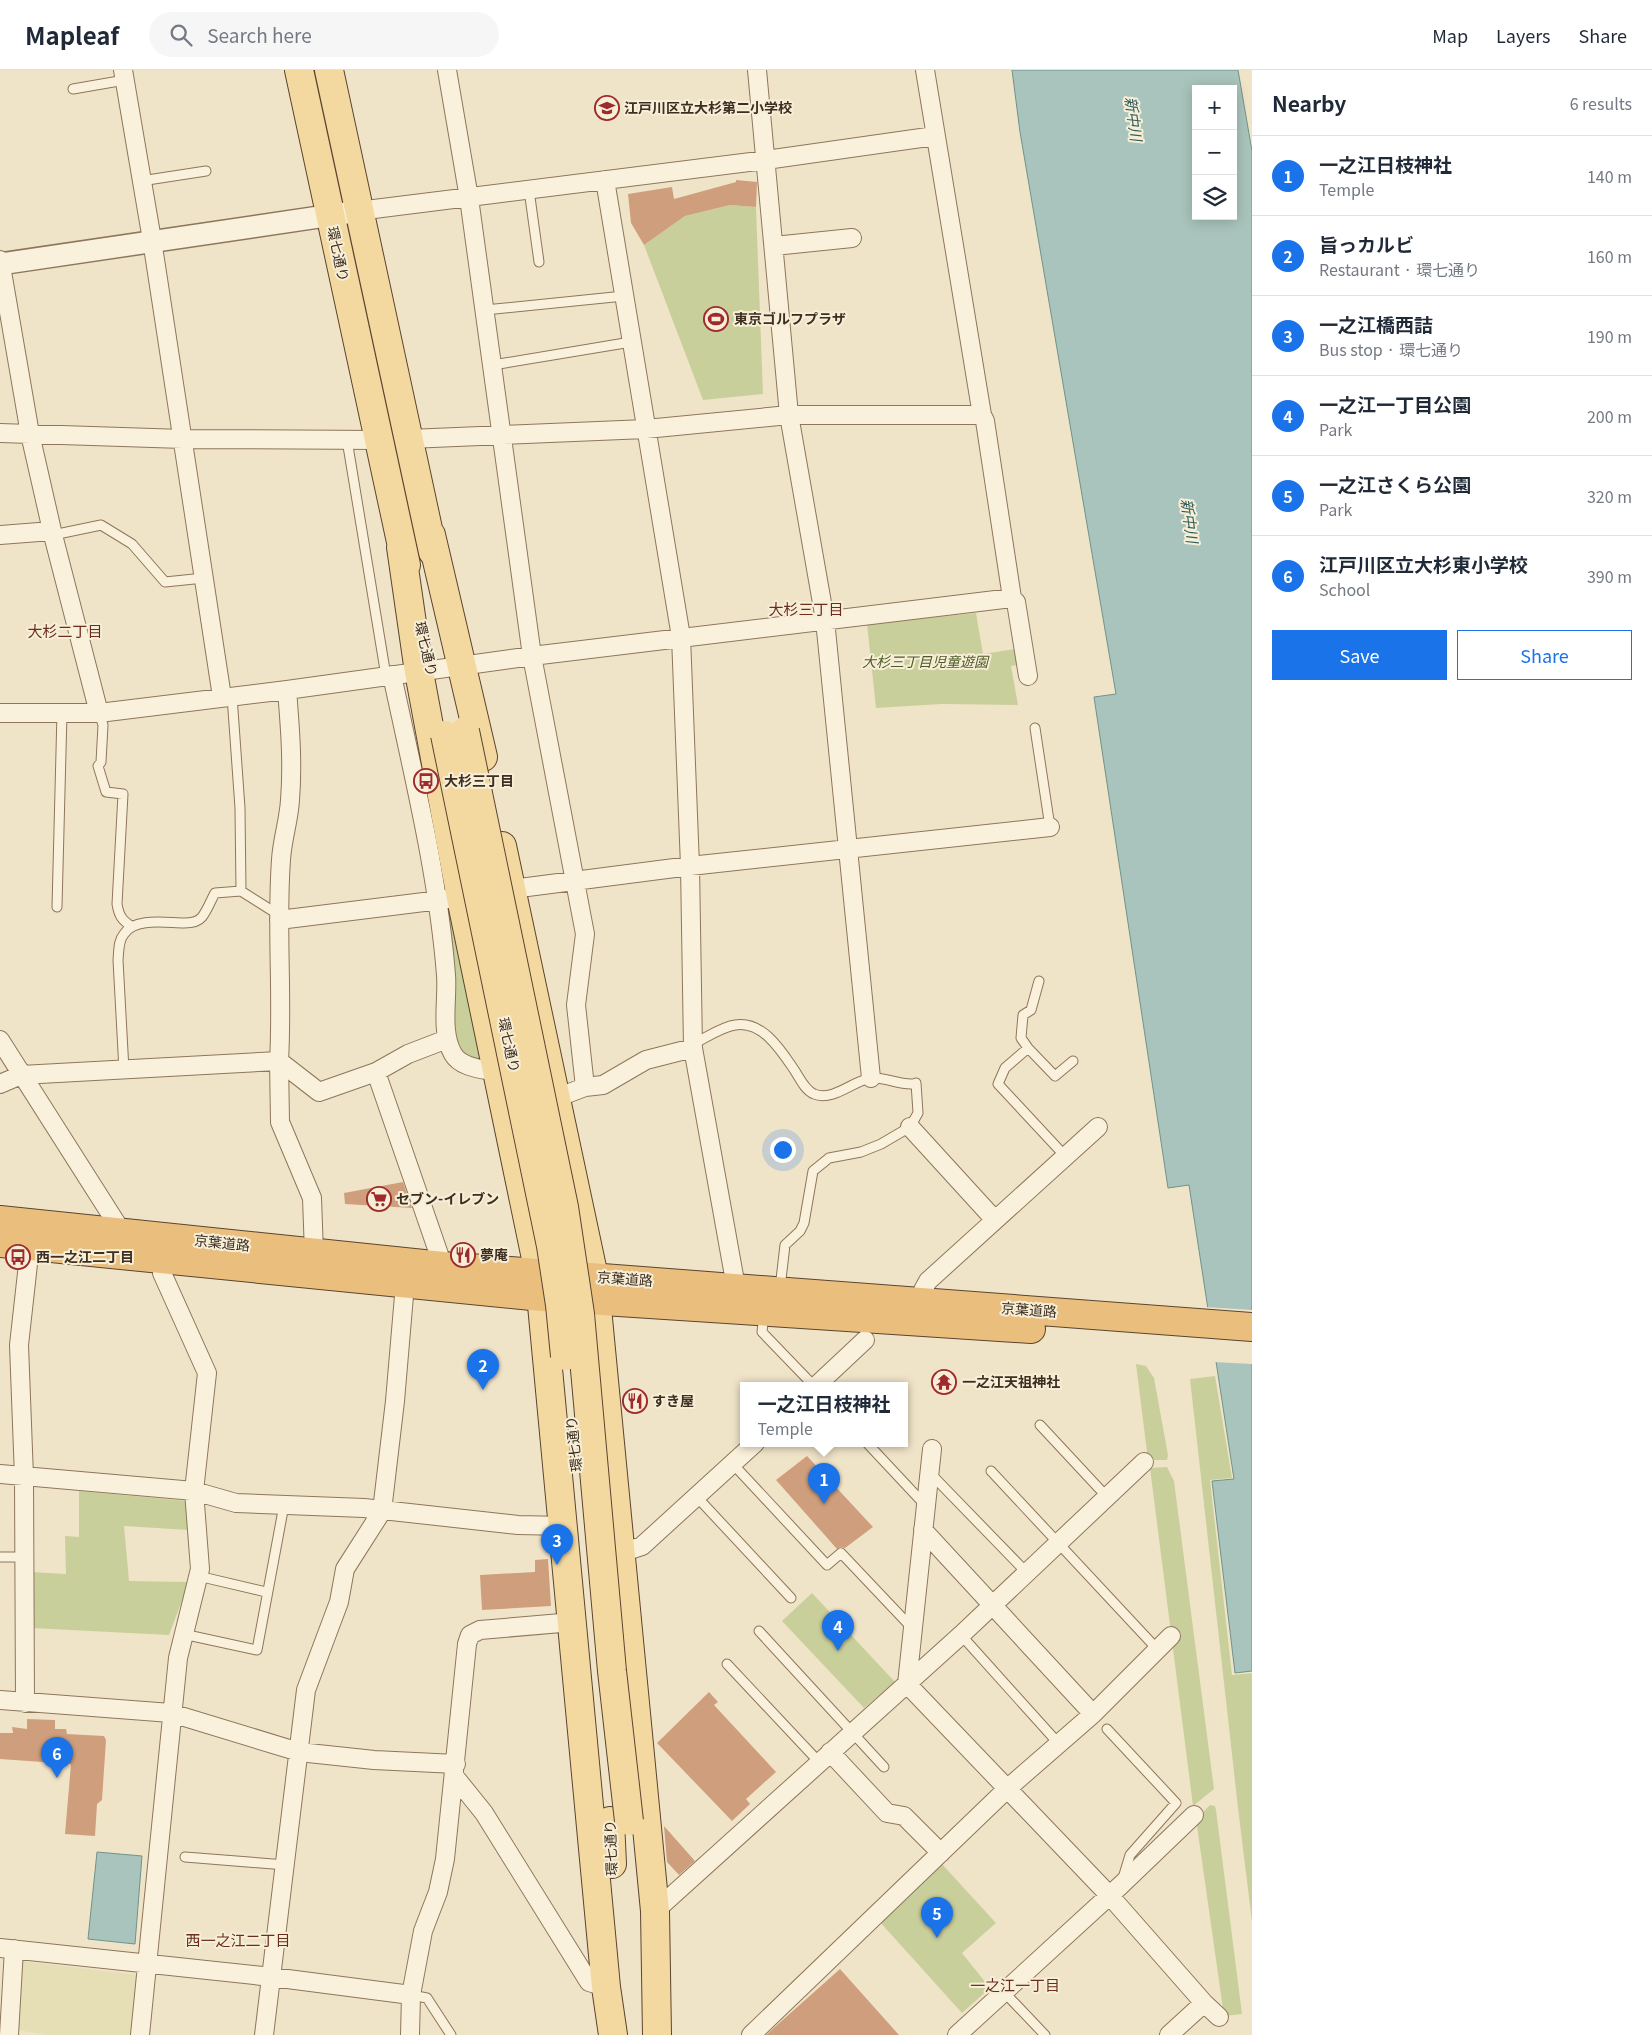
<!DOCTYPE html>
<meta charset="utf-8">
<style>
:root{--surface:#fff;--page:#f6f6f7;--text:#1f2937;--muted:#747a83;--line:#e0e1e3;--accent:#1a73e8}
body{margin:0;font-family:Georgia,"Noto Sans JP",serif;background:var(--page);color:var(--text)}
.controls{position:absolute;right:15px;top:15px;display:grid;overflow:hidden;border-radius:0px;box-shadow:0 2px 12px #0003}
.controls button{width:45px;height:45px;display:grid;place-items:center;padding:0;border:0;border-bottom:1px solid var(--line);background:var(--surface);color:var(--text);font:25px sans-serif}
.you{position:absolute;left:782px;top:1079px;width:18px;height:18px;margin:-12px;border:4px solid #fff;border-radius:50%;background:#1a73e8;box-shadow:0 0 0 8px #1a73e833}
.badge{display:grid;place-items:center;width:32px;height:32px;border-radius:50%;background:var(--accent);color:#fff;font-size:16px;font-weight:700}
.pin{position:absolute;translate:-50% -41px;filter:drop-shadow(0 1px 2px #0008)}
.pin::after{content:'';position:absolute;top:26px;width:18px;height:15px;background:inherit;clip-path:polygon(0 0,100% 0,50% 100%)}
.popup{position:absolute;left:740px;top:1312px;width:168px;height:65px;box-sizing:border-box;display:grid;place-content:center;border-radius:0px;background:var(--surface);filter:drop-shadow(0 1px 4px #0005);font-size:16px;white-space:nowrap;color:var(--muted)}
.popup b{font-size:19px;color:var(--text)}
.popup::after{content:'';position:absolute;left:50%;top:100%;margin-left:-10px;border:10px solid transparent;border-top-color:var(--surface)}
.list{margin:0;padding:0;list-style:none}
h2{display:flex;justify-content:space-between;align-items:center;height:65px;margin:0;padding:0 20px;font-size:21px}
h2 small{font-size:16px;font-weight:400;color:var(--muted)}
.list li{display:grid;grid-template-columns:32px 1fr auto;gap:15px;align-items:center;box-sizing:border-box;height:80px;padding:0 20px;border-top:1px solid var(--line)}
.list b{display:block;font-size:19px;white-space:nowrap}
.list p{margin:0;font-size:16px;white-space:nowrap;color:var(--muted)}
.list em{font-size:16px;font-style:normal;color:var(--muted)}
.actions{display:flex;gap:10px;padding:15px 20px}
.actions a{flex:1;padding:11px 0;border:1px solid var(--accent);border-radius:0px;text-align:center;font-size:18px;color:var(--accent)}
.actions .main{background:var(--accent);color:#fff}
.icon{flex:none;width:28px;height:28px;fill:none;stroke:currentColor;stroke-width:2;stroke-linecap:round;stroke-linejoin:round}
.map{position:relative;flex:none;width:1252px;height:1965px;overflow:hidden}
header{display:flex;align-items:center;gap:30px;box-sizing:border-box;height:70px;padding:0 25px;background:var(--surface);border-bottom:1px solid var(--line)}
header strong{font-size:24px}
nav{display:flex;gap:28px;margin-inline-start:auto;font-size:18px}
.search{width:350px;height:45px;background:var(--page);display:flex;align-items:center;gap:12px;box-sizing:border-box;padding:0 18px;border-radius:28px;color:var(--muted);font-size:19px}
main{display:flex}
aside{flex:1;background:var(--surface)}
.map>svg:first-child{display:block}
</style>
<header>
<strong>Mapleaf</strong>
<div class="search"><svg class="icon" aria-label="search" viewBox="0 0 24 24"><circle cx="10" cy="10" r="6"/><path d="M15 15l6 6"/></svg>Search here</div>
<nav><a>Map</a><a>Layers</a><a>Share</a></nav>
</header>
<main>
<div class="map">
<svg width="1252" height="1965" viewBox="0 0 1252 1965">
<rect width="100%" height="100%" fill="#f0e4c8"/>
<path fill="#e6deb5" d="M20 1891 139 1905 131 1965H49L16 1960Z"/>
<path fill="#c9cf9b" d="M730 135 756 137 763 324 703 330 644 175 685 146Z
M976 543 983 584 1015 579 1018 595 1011 596 1018 635 942 634 876 638 867 554Z
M456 832 490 997 460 982 451 967 441 834Z
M1136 1294 1146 1296 1154 1308 1168 1385 1167 1390H1148Z
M1215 1306 1232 1408 1210 1410 1232 1605 1252 1603V1852L1238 1738 1190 1309Z
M1167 1397 1174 1411 1214 1719 1193 1736 1150 1398Z
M79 1421 187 1431 189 1460 124 1456 129 1511 189 1512 169 1565 31 1558 32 1502 66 1504 65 1466 79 1467Z
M812 1523 895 1612 864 1638 782 1551Z
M1210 1735 1215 1736 1216 1740 1242 1944 1224 1946 1196 1749Z
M941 1793 996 1853 962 1883 990 1918 962 1943 879 1851Z"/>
<path fill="#a9c4bc" stroke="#6f938a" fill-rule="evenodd" d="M1012 0H1238L1252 81V1601L1235 1603 1212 1411 1234 1409 1189 1115 1168 1118 1094 627 1116 624 1020 62ZM1196 19H1233V146H1196Z
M97 1782 142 1786 135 1874 88 1869Z"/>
<path fill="#f0e4c8" d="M1205 1237 1252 1240V1294L1213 1292Z"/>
<path fill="#cf9f7d" d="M736 110 757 112 756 137 730 135 685 146 644 175 631 153 628 124 672 117 674 129 736 112Z
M403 1112 412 1138 345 1134 344 1123Z
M807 1386 873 1457 845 1478 840 1477 837 1479 776 1410Z
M548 1489 551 1536 482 1540 480 1505 535 1502V1490Z
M709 1622 718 1632 714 1635 776 1702 746 1729 750 1734 732 1751 657 1673Z
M27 1649 55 1650V1659H66L67 1664 104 1666 106 1670 102 1730 97 1734 95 1766 65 1764 71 1694 0 1689V1663H13L12 1657 27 1659Z
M664 1756 695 1791 679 1805 667 1792Z
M840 1899 899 1965H766L777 1955Z"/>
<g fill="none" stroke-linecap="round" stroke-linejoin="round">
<defs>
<path id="service" d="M73 19 125 10
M141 111 206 101
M529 120 539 192
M485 240 624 226
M493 295 631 272
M347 370 386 606
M53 465 101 455 132 474 165 512 204 508
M99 643 103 655 101 692 98 696 106 722 123 724 117 834C119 846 122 850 131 856
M1035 658 1050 757
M241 821 279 845
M57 837 62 643
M1039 911 1031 940 1023 945 1021 968 1028 978 1055 1006 1073 991
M693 974C706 968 721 957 735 955 763 950 782 982 795 1001 800 1009 805 1020 814 1024 834 1032 855 1009 872 1008 885 1007 899 1015 913 1014
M1028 978 1005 998 998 1014 1065 1086
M124 1000 118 890C119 881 118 871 124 864 135 847 167 853 184 853 189 853 198 852 202 847 207 841 211 830 215 823L241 821 240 738 232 626
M780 1218 785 1175 800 1161 804 1153 813 1101 829 1088 861 1082 881 1074 910 1057 918 1043 916 1013
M764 1245 762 1262 813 1315
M1040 1355 1107 1427
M867 1373 925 1435
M732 1393 827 1495 841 1483 912 1558
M991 1401 1158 1580
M929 1402 1027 1503
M696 1426 791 1528
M0 1487H24
M198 1506 266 1522
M759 1561 884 1697
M183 1564 257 1580 284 1435
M961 1565 1059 1674
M727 1594 819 1692
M1107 1659 1176 1733 1130 1785 1123 1808
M185 1787 286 1795
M1004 1922 1045 1965
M411 1925 427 1928 451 1965"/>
<path id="minor" d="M123 0 152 170 222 627
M447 0 469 128 532 586 585 864 576 935 585 1017
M757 0 789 345 825 550 871 1008
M925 0 982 345 985 351 1012 528 1016 532 1028 606
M605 110 681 567 690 796 693 978 736 1217
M358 141 766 90 935 66
M774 176 852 168
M0 190 30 364 53 465 99 643
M0 363 183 369 378 370
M409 369 646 359 789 345H982
M0 465 52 461
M392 605C413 704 438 804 446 905 448 930 440 961 453 984 461 998 483 999 497 1002
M0 643H99L287 620 532 586 1012 528
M512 819 690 796 1050 757
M279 850 448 829
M0 970 122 1162
M376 1002 443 1196
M0 1014 21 1005 279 991C283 924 276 857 281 790 282 770 289 750 290 730 293 693 290 657 287 620
M556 1028 585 1017 603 1015 646 990 693 978
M910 1057 994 1149
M314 1183 312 1128 280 1052 279 991 319 1022 376 1002 408 984 447 969
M923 1232V1220L928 1211 1098 1057
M817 1315 865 1270
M0 1404 194 1421 236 1433 364 1438 518 1455 564 1456
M923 1460 1093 1644
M621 1483 642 1476 755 1373
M907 1614 1110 1826 1204 1933 1219 1947
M907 1614 932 1379
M0 1630 171 1643 299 1682 374 1690 456 1694
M25 1633 24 1407 19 1275 30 1176
M830 1682 887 1743 904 1746 941 1783
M455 1707 484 1743 589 1912 606 1917
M655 1841 961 1565 1144 1392
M0 1878 272 1907 411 1925
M9 1965 14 1879
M140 1965 178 1588 200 1499 194 1421 207 1303 162 1203 164 1189
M264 1965 306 1620 339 1532 345 1499 382 1441 395 1331 405 1214
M410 1965 411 1925 423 1861 438 1822 445 1789 467 1574 470 1565 480 1560 573 1552
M751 1965 1008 1718 1093 1644 1171 1566
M957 1965 1121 1815 1194 1745
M1169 1965 1204 1933"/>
<path id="tertiary" d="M0 194 346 143"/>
<path id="primary" d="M299 0 406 495
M329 0 433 482
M431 465 483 687
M401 477 419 602 461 828 539 1203 606 1917 613 1965
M502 776 594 1207 655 1841 657 1965
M610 1751 612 1794"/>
<path id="trunk" d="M0 1150 443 1196 1252 1257
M0 1173 542 1227 1031 1259"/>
</defs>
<use href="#service" stroke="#8d765c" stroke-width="11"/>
<use href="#minor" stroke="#8d765c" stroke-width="20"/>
<use href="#tertiary" stroke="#8d765c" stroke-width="24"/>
<use href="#primary" stroke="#5b4430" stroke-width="30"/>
<use href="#trunk" stroke="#5b4430" stroke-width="30"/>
<use href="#service" stroke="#faf1dc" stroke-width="9"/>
<use href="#minor" stroke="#faf1dc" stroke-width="18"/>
<use href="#tertiary" stroke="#faf1dc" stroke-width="21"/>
<use href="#primary" stroke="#f3d9a0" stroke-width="28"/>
<use href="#trunk" stroke="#eabe7c" stroke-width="28"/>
<defs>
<path id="primary-bridge" d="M465 661 564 1137 580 1244 612 1601 629 1751
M445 665 551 1176 560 1235 565 1286"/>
</defs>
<use href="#primary-bridge" stroke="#5b4430" stroke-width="30" stroke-linecap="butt"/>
<use href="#primary-bridge" stroke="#f3d9a0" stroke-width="28"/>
</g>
<defs>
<symbol id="school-ring" viewBox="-11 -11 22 22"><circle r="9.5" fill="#f7eed8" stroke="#9e2a2b" stroke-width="1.5"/><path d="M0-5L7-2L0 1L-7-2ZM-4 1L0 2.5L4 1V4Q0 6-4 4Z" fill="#9e2a2b"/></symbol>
<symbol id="stadium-ring" viewBox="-11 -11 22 22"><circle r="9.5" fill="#f7eed8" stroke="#9e2a2b" stroke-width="1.5"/><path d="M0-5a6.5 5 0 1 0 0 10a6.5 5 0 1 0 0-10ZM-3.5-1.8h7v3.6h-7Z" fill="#9e2a2b"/></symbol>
<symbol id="bus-ring" viewBox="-11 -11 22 22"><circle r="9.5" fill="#f7eed8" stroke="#9e2a2b" stroke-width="1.5"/><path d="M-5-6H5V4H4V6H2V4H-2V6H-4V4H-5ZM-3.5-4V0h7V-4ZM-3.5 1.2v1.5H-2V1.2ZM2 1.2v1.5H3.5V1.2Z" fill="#9e2a2b"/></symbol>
<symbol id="supermarket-ring" viewBox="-11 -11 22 22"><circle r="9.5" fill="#f7eed8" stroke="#9e2a2b" stroke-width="1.5"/><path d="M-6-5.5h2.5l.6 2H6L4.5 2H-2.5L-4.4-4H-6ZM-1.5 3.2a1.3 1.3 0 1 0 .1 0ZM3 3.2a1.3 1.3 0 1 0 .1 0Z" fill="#9e2a2b"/></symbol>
<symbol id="restaurant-ring" viewBox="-11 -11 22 22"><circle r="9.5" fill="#f7eed8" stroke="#9e2a2b" stroke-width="1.5"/><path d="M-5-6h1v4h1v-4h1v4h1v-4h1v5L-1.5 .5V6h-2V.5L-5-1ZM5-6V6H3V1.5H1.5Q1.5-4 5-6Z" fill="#9e2a2b"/></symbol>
<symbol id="temple-ring" viewBox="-11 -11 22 22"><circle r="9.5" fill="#f7eed8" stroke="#9e2a2b" stroke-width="1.5"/><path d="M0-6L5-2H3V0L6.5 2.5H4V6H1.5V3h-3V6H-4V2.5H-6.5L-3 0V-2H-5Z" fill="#9e2a2b"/></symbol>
</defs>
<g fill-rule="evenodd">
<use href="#school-ring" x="593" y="24" width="28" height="28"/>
<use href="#stadium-ring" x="702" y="235" width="28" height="28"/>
<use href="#bus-ring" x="412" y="697" width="28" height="28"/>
<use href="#supermarket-ring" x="365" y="1115" width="28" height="28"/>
<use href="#restaurant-ring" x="449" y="1171" width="28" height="28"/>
<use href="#bus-ring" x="4" y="1173" width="28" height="28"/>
<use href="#temple-ring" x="930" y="1298" width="28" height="28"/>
<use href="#restaurant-ring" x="621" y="1317" width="28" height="28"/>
</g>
<g text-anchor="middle" stroke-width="4" stroke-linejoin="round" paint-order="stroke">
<g font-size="14" font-weight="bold" fill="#3d2e20" stroke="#f7eed8" text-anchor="start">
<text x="624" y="43">江戸川区立大杉第二小学校</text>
<text x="734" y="254">東京ゴルフプラザ</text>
<text x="444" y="716">大杉三丁目</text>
<text x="396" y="1134">セブン-イレブン</text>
<text x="480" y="1190">夢庵</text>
<text x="36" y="1192">西一之江二丁目</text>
<text x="962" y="1317">一之江天祖神社</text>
<text x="652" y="1336">すき屋</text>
</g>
<g font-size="14" fill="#3d2e20" stroke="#f7eed8">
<text transform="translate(338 184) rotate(78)" y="5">環七通り</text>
<text transform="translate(426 579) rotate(77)" y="5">環七通り</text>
<text transform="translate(509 975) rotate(78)" y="5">環七通り</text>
<text transform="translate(222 1173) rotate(6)" y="5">京葉道路</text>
<text transform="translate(625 1209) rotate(4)" y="5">京葉道路</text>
<text transform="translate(1029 1240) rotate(4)" y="5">京葉道路</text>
<text transform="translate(574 1374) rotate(-96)" y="5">環七通り</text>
<text transform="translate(611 1778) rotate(-92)" y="5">環七通り</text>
</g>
<g font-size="14" font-style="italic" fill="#4d5a26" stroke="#f7eed8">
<text x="925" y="597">大杉三丁目児童遊園</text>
</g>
<g font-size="15" font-style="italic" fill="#2f5d5a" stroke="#f7eed8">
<text transform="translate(1133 49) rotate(82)" y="5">新中川</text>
<text transform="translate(1189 451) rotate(82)" y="5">新中川</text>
</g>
<g font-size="15" fill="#6b2e1e" stroke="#f7eed8">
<text x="806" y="545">大杉三丁目</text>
<text x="65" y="567">大杉二丁目</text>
<text x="238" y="1876">西一之江二丁目</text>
<text x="1015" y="1921">一之江一丁目</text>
</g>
</g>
</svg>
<div class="controls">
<button>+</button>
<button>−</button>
<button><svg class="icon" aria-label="layers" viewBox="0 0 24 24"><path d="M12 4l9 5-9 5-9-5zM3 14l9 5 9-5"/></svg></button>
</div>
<div class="you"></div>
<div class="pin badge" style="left:824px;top:1434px">1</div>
<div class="popup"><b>一之江日枝神社</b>Temple</div>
<div class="pin badge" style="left:483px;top:1320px">2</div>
<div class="pin badge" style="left:557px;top:1495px">3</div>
<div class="pin badge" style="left:838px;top:1581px">4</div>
<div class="pin badge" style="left:937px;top:1868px">5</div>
<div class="pin badge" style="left:57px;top:1708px">6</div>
</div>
<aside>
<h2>Nearby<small>6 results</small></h2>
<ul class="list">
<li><span class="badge">1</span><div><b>一之江日枝神社</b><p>Temple</p></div><em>140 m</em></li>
<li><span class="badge">2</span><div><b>旨っカルビ</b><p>Restaurant · 環七通り</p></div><em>160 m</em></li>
<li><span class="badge">3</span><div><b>一之江橋西詰</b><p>Bus stop · 環七通り</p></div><em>190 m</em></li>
<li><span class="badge">4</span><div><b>一之江一丁目公園</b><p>Park</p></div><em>200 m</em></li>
<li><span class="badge">5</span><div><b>一之江さくら公園</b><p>Park</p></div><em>320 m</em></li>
<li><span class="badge">6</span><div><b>江戸川区立大杉東小学校</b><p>School</p></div><em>390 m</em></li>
</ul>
<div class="actions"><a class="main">Save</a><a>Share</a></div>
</aside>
</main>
